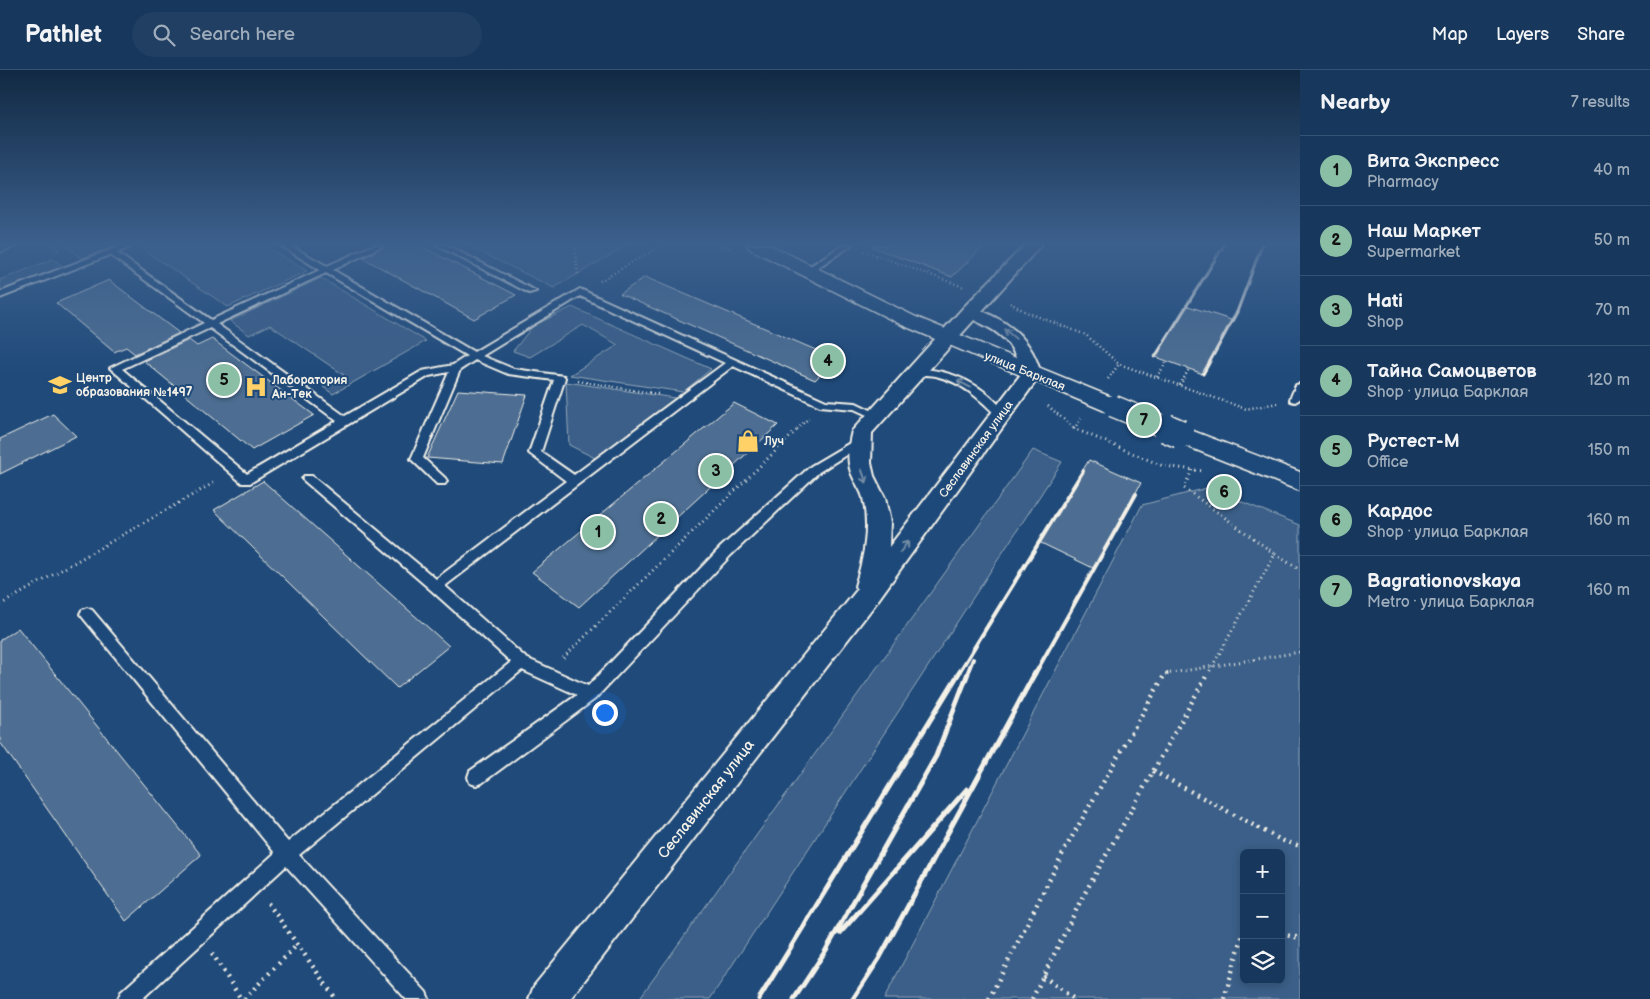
<!DOCTYPE html>
<meta charset="utf-8">
<style>
:root{--surface:#17385c;--page:#203f62;--text:#f1f3f6;--muted:#9eacbb;--line:#365272;--accent:#8abfa5}
body{margin:0;font-family:"Balsamiq Sans",sans-serif;background:var(--page);color:var(--text)}
.controls{position:absolute;right:15px;bottom:15px;display:grid;overflow:hidden;border-radius:8px;box-shadow:0 2px 8px #0003}
.controls button{width:45px;height:45px;display:grid;place-items:center;padding:0;border:0;border-bottom:1px solid var(--line);background:var(--surface);color:var(--text);font:25px sans-serif}
.you{position:absolute;left:604px;top:642px;width:18px;height:18px;margin:-12px;border:4px solid #fff;border-radius:50%;background:#1a73e8;box-shadow:0 0 0 8px #1a73e833}
.badge{display:grid;place-items:center;width:32px;height:32px;border-radius:50%;background:var(--accent);color:#111;font-size:16px;font-weight:700}
.pin{position:absolute;translate:-50% -50%;border:2px solid #fff;box-shadow:0 1px 5px #0006}
.list{margin:0;padding:0;list-style:none}
h2{display:flex;justify-content:space-between;align-items:center;height:65px;margin:0;padding:0 20px;font-size:21px}
h2 small{font-size:16px;font-weight:400;color:var(--muted)}
.list li{display:grid;grid-template-columns:32px 1fr auto;gap:15px;align-items:center;box-sizing:border-box;height:70px;padding:0 20px;border-top:1px solid var(--line)}
.list b{display:block;font-size:19px;white-space:nowrap}
.list p{margin:0;font-size:16px;white-space:nowrap;color:var(--muted)}
.list em{font-size:16px;font-style:normal;color:var(--muted)}
.icon{flex:none;width:28px;height:28px;fill:none;stroke:currentColor;stroke-width:2;stroke-linecap:round;stroke-linejoin:round}
.map{position:relative;flex:none;width:1300px;height:929px;overflow:hidden}
header{display:flex;align-items:center;gap:30px;box-sizing:border-box;height:70px;padding:0 25px;background:var(--surface);border-bottom:1px solid var(--line)}
header strong{font-size:24px}
nav{display:flex;gap:28px;margin-inline-start:auto;font-size:18px}
.search{width:350px;height:45px;background:var(--page);display:flex;align-items:center;gap:12px;box-sizing:border-box;padding:0 18px;border-radius:28px;color:var(--muted);font-size:19px}
main{display:flex}
aside{flex:1;background:var(--surface)}
.map>svg:first-child{display:block}
</style>
<header>
<strong>Pathlet</strong>
<div class="search"><svg class="icon" aria-label="search" viewBox="0 0 24 24"><circle cx="10" cy="10" r="6"/><path d="M15 15l6 6"/></svg>Search here</div>
<nav><a>Map</a><a>Layers</a><a>Share</a></nav>
</header>
<main>
<div class="map">
<svg width="1300" height="929" viewBox="0 0 1300 929">
<rect width="100%" height="100%" fill="#1f4a7a"/>
<filter id="ink" filterUnits="userSpaceOnUse"><feTurbulence type="fractalNoise" baseFrequency=".02" numOctaves="2"/><feDisplacementMap in="SourceGraphic" scale="10" xChannelSelector="R" yChannelSelector="G"/><feConvolveMatrix kernelMatrix="1 2 1 2 8 2 1 2 1" color-interpolation-filters="sRGB"/></filter>
<g filter="url(#ink)">
<path fill="#3a5f88" stroke="#97a8b8" fill-rule="evenodd" d="M65 175H119L81 188Z
M149 175H263L307 201 228 237 141 178Z
M466 175H628L554 218Z
M53 189 64 197 0 222V210Z
M321 208 426 271 333 324 323 317 344 305 270 255 249 265 230 251Z
M572 237 711 299 683 322 570 305 618 275 583 255 530 287 513 281 533 256Z
M566 312 675 328 595 388 569 375Z
M1033 380 1062 392 710 929H639Z
M1207 418 1300 455V929H884L1142 435ZM1244 783H1281V910H1244Z"/>
<path fill="#4d6e92" stroke="#f4f1e8" d="M386 175H419L516 225 474 249 363 188Z
M872 175H985L952 207 872 177Z
M645 207 837 289 815 310 620 224Z
M109 210 179 263 135 284 126 277 114 282 56 233Z
M1188 236 1231 250 1203 304 1156 287Z
M212 269 314 345 252 380 144 291 189 270 197 276Z
M458 320 527 325 503 394 427 388Z
M734 333 778 355 579 537 532 502Z
M53 344 76 366 0 404V369Z
M1089 390 1141 413 1095 499 1039 472Z
M263 411 449 576 397 618 214 440Z
M18 558 201 785 126 851 0 672V570Z"/>
<g fill="none" stroke-linecap="round" stroke-linejoin="round">
<defs>
<path id="lane" d="M7 175H18L0 182V177Z
M123 175H134L117 183 211 250 320 200 280 175H289L327 196 374 175H384L333 200 474 282 580 219 826 331 856 333 881 345 876 349 854 339 820 336 733 296 445 516 526 588 588 616 721 477 811 396 855 370H863L865 373 819 402 731 485 595 629 482 713 476 715 470 713 468 707 470 701 577 625 522 600 299 785 426 922 429 929H406L286 796 142 929H118L121 922 275 783 80 544 82 540 87 538 92 540 288 772 511 592 431 520 302 409 304 406H312L436 509 566 411 529 383 554 310 508 304 475 290 460 300 423 388 445 408 447 411 445 414H437L411 389 449 302 429 306 250 413H242L110 298 204 253 110 185 0 228V222ZM326 203 467 286 453 295 422 301 345 346 217 254ZM580 226 725 293 574 405 541 382 565 308 564 306 514 299 482 286ZM210 258 337 351 247 404 122 299Z
M436 175H446L536 221 529 223Z
M843 175H852L811 202 804 200Z
M915 299C950 298 987 316 1007 345L1006 347H998C982 331 963 313 939 307 930 304 921 306 911 304V300Z
M1300 314V329L1295 332 1291 331 1290 329 1296 315Z"/>
<path id="street" d="M1025 175H1041L982 241C1013 254 1032 271 1041 304L873 537 570 929H529L534 916 857 520 855 516C864 487 870 458 863 428 861 420 856 414 853 407 846 393 848 376 852 361L963 238ZM974 250C1002 263 1014 273 1021 304L889 477 890 452 885 428 874 406 871 393 872 363Z"/>
<path id="secondary" d="M747 175H770L916 247 1121 331 1125 336 1121 341 1113 344 1105 341 902 255 750 179Z
M1180 356 1300 402V421L1171 370 1168 364 1171 358Z"/>
</defs>
<use href="#lane" stroke="#f4f1e8" stroke-width="4"/>
<use href="#street" stroke="#f4f1e8" stroke-width="4"/>
<use href="#secondary" stroke="#f4f1e8" stroke-width="3"/>
<path stroke="#f4f1e8" stroke-width="2.5" stroke-dasharray="1 3" stroke-linecap="butt" d="M51 175 60 182
M575 175 578 207
M722 175 733 180
M864 181 964 217
M600 211 662 175
M1010 233 1026 242 1086 265 1119 294
M1157 307 1167 291
M1108 309 1119 294 1246 339 1278 333
M578 311 658 324
M1180 315 1189 299
M1048 336 1075 359
M797 359 809 348
M1074 359 1082 347"/>
<path stroke="#f4f1e8" stroke-width="3" stroke-dasharray="1 4" stroke-linecap="butt" d="M1073 358 1163 396 1204 401
M1192 400 1184 418 1275 484 1208 604
M1275 484 1300 500
M0 535 217 411
M563 588 799 358
M1165 604 1300 582"/>
<path stroke="#f4f1e8" stroke-width="4.5" stroke-dasharray="2 5" stroke-linecap="butt" d="M1153 701 1281 770 1300 776
M268 833 336 929
M1281 864 1300 868
M212 883 241 929
M1043 906 1074 929
M244 929 297 875
M989 929 1065 779 1165 604 1172 603
M1032 929 1081 830 1208 603
M1224 929 1244 861"/>
<use href="#lane" fill="#1f4a7a" fill-rule="evenodd"/>
<use href="#street" fill="#1f4a7a" fill-rule="evenodd"/>
<use href="#secondary" fill="#1f4a7a" fill-rule="evenodd"/>
<path stroke="#f4f1e8" stroke-width="3" d="M1155 287 1224 175
M1203 304 1237 242 1262 175"/>
<path stroke="#f4f1e8" stroke-width="4" d="M958 604 1083 401
M967 604 973 589
M1035 604 1136 424"/>
<path stroke="#f4f1e8" stroke-width="5" d="M840 863 967 719
M759 929 959 603
M794 929 826 880 936 686 968 603
M853 929 879 889 1035 603"/>
<defs>
<path id="secondary-bridge-far1" d="M1113 336 1169 359"/>
<path id="secondary-bridge" d="M1166 358 1180 364"/>
</defs>
<use href="#secondary-bridge-far1" stroke="#f4f1e8" stroke-width="24" stroke-linecap="butt"/>
<use href="#secondary-bridge" stroke="#f4f1e8" stroke-width="31" stroke-linecap="butt"/>
<use href="#secondary-bridge-far1" stroke="#1f4a7a" stroke-width="21"/>
<use href="#secondary-bridge" stroke="#1f4a7a" stroke-width="28"/>
</g>
<defs><path id="oneway-shaft" d="M-6 0H5M1.5-3L5.5 0L1.5 3" fill="none" stroke-width="1.6" stroke-linecap="round" stroke-linejoin="round" transform="scale(1.25)"/></defs>
<g stroke="#748da6">
<use href="#oneway-shaft" transform="translate(1010 264) rotate(-140)"/>
<use href="#oneway-shaft" transform="translate(964 314) rotate(-152)"/>
<use href="#oneway-shaft" transform="translate(864 406) rotate(70)"/>
<use href="#oneway-shaft" transform="translate(904 477) rotate(-53)"/>
</g>
</g>
<linearGradient id="sky" x2="0" y2="1"><stop stop-color="#112943"/><stop offset="0.57" stop-color="#3c608d"/><stop offset="1" stop-color="#3c608d" stop-opacity="0"/></linearGradient>
<rect width="1300" height="305" fill="url(#sky)"/>
<defs>
<symbol id="school-bare" viewBox="-9 -9 18 18"><path d="M0-5L7-2L0 1L-7-2ZM-4 1L0 2.5L4 1V4Q0 6-4 4Z" fill="#ffd166" stroke="#1f4a7a" stroke-width="2.5" paint-order="stroke"/></symbol>
<symbol id="hospital-bare" viewBox="-9 -9 18 18"><path d="M-5-5h3v3.5h4V-5h3V5h-3V1.5h-4V5h-3Z" fill="#ffd166" stroke="#1f4a7a" stroke-width="2.5" paint-order="stroke"/></symbol>
<symbol id="shop-bare" viewBox="-9 -9 18 18"><path d="M-5-2.5h2.3a2.7 3.5 0 0 1 5.4 0H5L5.5 6h-11ZM-1.5-2.5h3a1.5 2.3 0 0 0-3 0Z" fill="#ffd166" stroke="#1f4a7a" stroke-width="2.5" paint-order="stroke"/></symbol>
</defs>
<g fill-rule="evenodd">
<use href="#school-bare" x="44" y="299" width="32" height="32"/>
<use href="#hospital-bare" x="240" y="301" width="32" height="32"/>
<use href="#shop-bare" x="732" y="355" width="32" height="32"/>
</g>
<g text-anchor="middle" stroke-width="4" stroke-linejoin="round" paint-order="stroke">
<g font-size="12" fill="#f4f1e8" stroke="#1f4a7a">
<text transform="translate(1025 301) rotate(22)" y="4">улица Барклая</text>
<text transform="translate(976 379) rotate(-54)" y="4">Сеславинская улица</text>
</g>
<g font-size="12" font-weight="bold" fill="#f4f1e8" stroke="#1f4a7a" text-anchor="start">
<text x="76" y="312">Центр<tspan x="76" dy="14">образования №1497</tspan></text>
<text x="272" y="314">Лаборатория<tspan x="272" dy="14">Ан-Тек</tspan></text>
<text x="764" y="375">Луч</text>
</g>
<g font-size="15" fill="#f4f1e8" stroke="#1f4a7a">
<text transform="translate(706 729) rotate(-52)" y="5">Сеславинская улица</text>
</g>
</g>
</svg>
<div class="controls">
<button>+</button>
<button>−</button>
<button><svg class="icon" aria-label="layers" viewBox="0 0 24 24"><path d="M12 4l9 5-9 5-9-5zM3 14l9 5 9-5"/></svg></button>
</div>
<div class="you"></div>
<div class="pin badge" style="left:598px;top:462px">1</div>
<div class="pin badge" style="left:661px;top:449px">2</div>
<div class="pin badge" style="left:716px;top:401px">3</div>
<div class="pin badge" style="left:828px;top:291px">4</div>
<div class="pin badge" style="left:224px;top:310px">5</div>
<div class="pin badge" style="left:1224px;top:422px">6</div>
<div class="pin badge" style="left:1144px;top:350px">7</div>
</div>
<aside>
<h2>Nearby<small>7 results</small></h2>
<ul class="list">
<li><span class="badge">1</span><div><b>Вита Экспресс</b><p>Pharmacy</p></div><em>40 m</em></li>
<li><span class="badge">2</span><div><b>Наш Маркет</b><p>Supermarket</p></div><em>50 m</em></li>
<li><span class="badge">3</span><div><b>Hati</b><p>Shop</p></div><em>70 m</em></li>
<li><span class="badge">4</span><div><b>Тайна Самоцветов</b><p>Shop · улица Барклая</p></div><em>120 m</em></li>
<li><span class="badge">5</span><div><b>Рустест-М</b><p>Office</p></div><em>150 m</em></li>
<li><span class="badge">6</span><div><b>Кардос</b><p>Shop · улица Барклая</p></div><em>160 m</em></li>
<li><span class="badge">7</span><div><b>Bagrationovskaya</b><p>Metro · улица Барклая</p></div><em>160 m</em></li>
</ul>
</aside>
</main>
